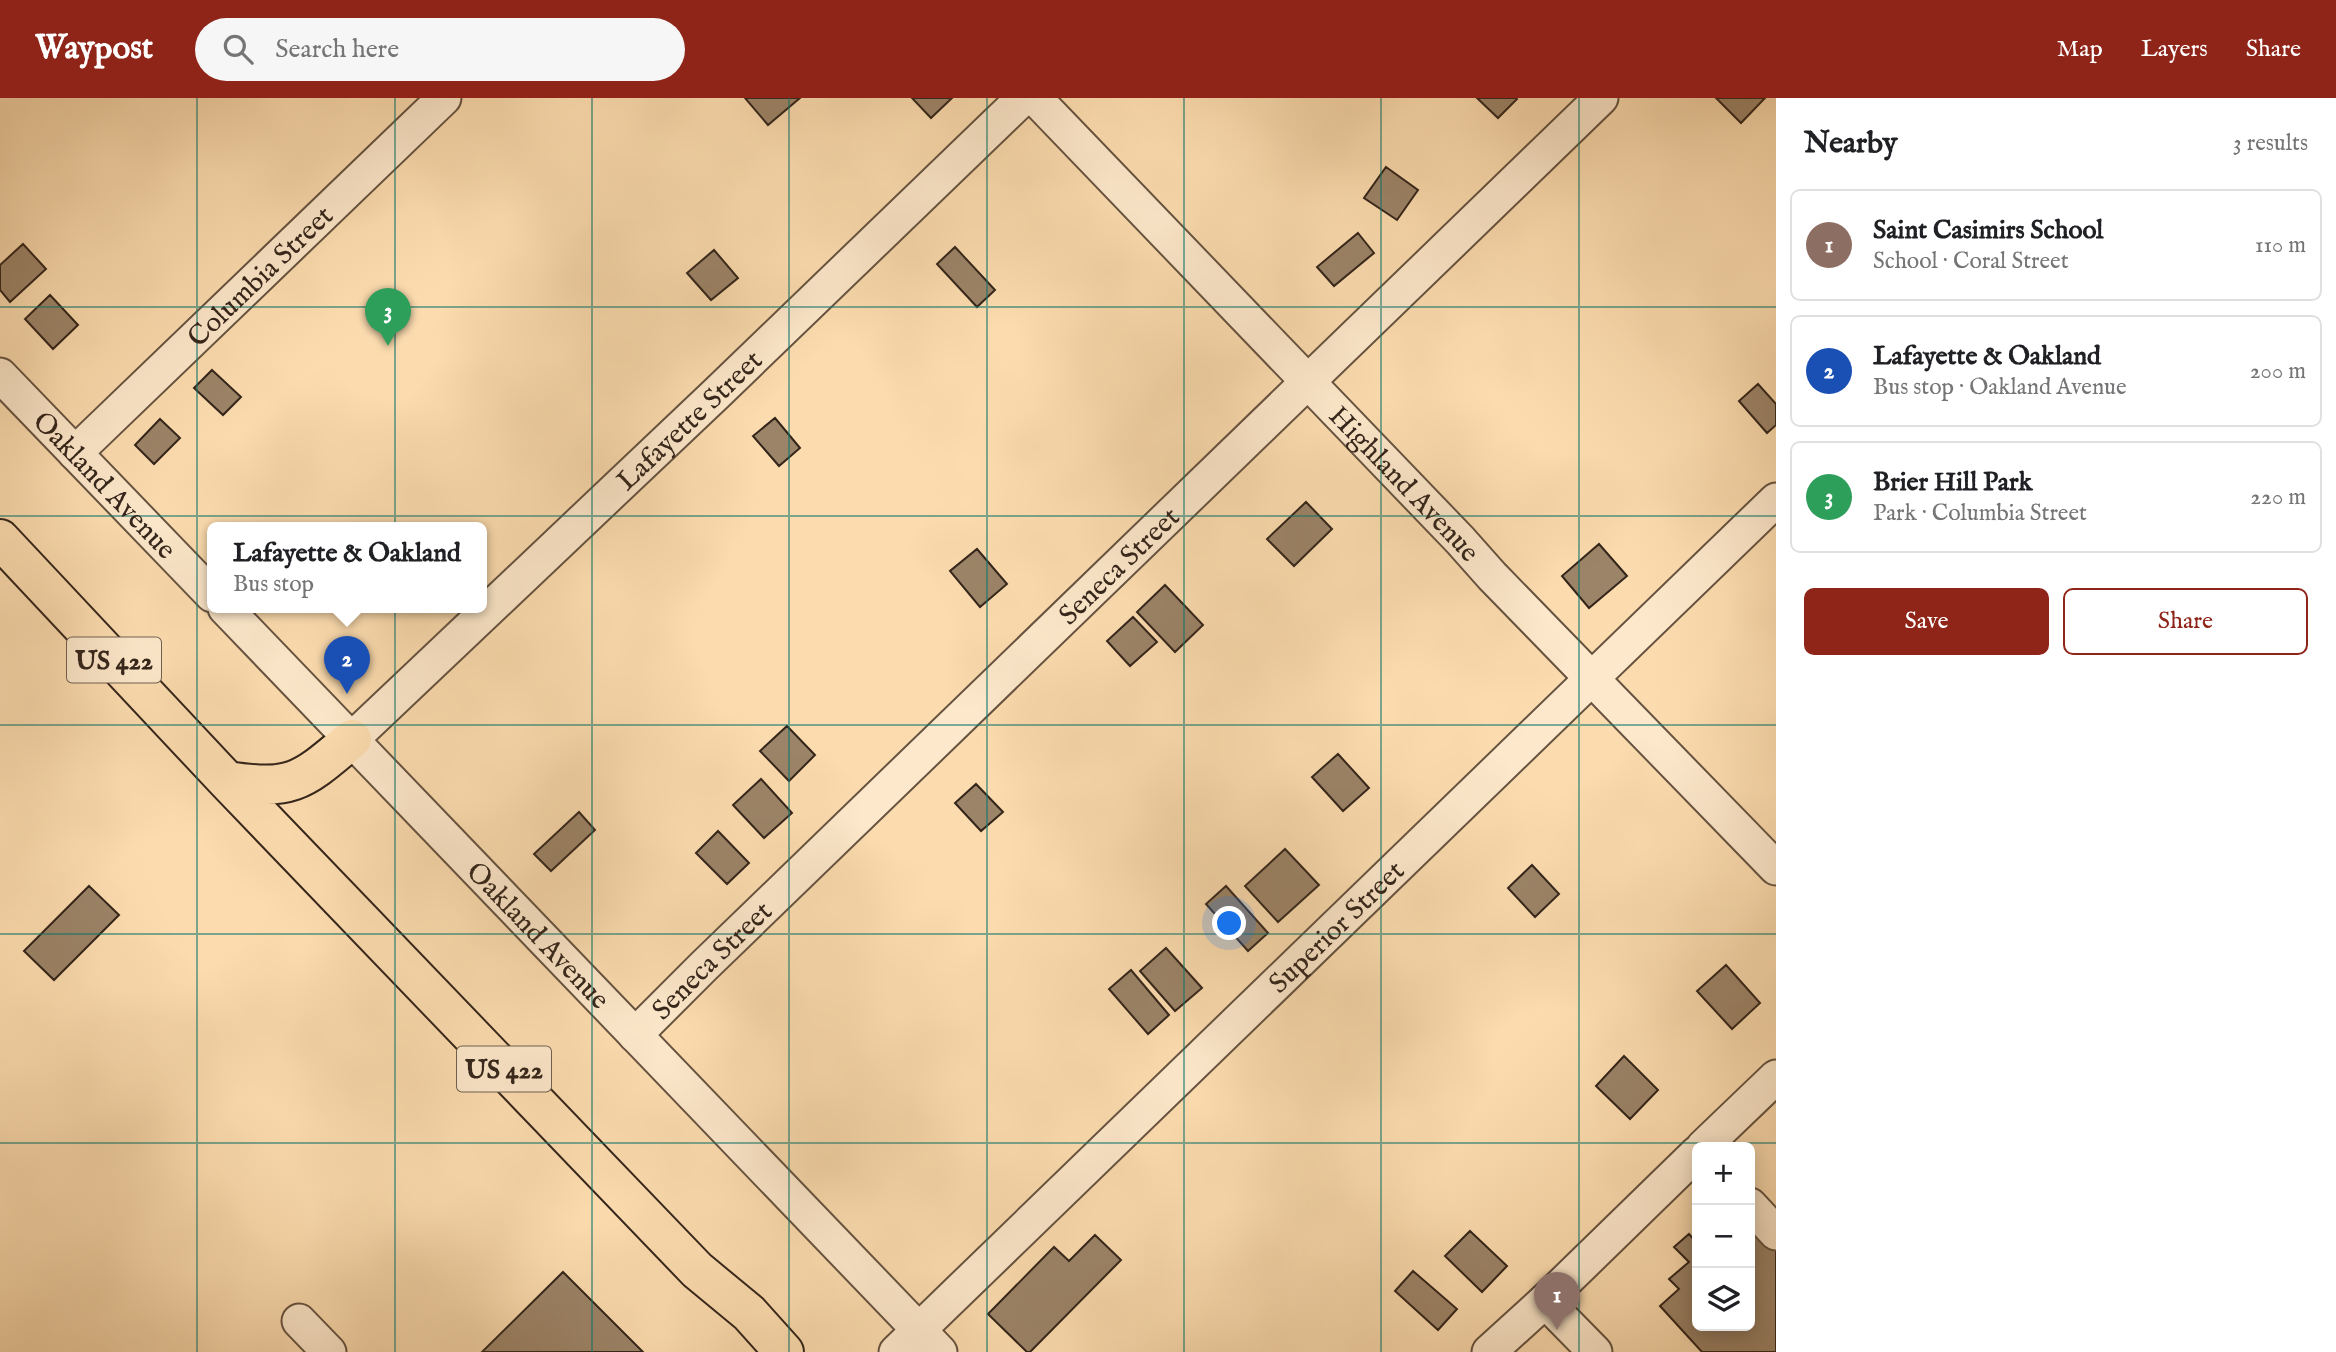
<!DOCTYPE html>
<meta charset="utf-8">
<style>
:root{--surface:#fff;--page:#f6f6f6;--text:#202124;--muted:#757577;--line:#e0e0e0;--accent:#8f2418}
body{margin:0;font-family:"IM FELL English",serif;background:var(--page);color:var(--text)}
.controls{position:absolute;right:21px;bottom:21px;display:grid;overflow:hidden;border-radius:10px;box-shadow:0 4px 18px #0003}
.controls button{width:63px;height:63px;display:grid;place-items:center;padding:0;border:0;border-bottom:2px solid var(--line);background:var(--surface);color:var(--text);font:35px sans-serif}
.you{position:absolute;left:1230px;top:826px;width:24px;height:24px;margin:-18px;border:5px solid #fff;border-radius:50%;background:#1a73e8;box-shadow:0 0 0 10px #1a73e833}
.badge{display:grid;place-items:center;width:46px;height:46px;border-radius:50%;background:var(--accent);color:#fff;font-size:23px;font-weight:700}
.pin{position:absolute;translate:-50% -58px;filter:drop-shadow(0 2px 4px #0008)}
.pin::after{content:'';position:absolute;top:37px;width:24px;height:21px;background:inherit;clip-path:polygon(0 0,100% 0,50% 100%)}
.popup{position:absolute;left:207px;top:424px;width:280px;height:91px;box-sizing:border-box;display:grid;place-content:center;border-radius:10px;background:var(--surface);filter:drop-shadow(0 2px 5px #0005);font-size:23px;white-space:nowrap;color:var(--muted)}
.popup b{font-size:26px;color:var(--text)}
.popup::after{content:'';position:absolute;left:50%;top:100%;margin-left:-14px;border:14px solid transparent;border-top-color:var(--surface)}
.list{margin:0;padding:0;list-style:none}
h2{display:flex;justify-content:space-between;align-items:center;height:91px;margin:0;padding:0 28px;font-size:30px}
h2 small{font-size:23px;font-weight:400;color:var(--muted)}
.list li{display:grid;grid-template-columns:46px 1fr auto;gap:21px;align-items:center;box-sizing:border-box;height:112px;margin:0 14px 14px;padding:0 14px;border:2px solid var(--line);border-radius:10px}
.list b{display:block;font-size:26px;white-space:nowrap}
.list p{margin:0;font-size:23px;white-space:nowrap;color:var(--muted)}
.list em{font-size:23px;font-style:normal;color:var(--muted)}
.actions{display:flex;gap:14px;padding:21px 28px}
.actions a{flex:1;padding:16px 0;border:2px solid var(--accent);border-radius:10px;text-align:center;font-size:24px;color:var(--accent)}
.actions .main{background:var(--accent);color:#fff}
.icon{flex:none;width:38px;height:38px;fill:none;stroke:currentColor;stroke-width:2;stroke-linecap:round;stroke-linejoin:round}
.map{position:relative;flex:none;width:1776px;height:1254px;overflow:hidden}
header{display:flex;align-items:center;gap:42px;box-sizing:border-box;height:98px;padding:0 35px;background:var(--accent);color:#fff}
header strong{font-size:33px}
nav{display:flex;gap:38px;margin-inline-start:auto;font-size:24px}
.search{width:490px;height:63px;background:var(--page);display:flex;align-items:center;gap:18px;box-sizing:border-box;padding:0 24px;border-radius:38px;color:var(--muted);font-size:26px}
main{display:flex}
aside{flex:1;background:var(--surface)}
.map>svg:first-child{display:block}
</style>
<header>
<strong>Waypost</strong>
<div class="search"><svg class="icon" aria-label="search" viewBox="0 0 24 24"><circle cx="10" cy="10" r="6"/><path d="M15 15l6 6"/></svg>Search here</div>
<nav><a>Map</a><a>Layers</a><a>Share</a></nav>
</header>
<main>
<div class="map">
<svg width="1776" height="1254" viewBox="0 0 1776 1254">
<rect width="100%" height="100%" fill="#fcdcaf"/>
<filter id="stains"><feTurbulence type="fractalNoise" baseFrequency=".00286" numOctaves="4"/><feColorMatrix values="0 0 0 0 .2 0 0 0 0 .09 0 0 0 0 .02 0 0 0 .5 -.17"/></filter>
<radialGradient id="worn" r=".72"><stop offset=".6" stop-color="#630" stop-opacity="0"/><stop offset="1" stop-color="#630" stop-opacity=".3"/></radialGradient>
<path fill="#9c8468" stroke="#34251b" stroke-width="2" d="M745 0H800L768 27Z
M912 0H952L931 20Z
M1477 0H1516L1517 1 1498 20Z
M1716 0H1765L1741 25Z
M1386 69 1418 92 1397 122 1364 100Z
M1358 135 1374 155 1334 188 1317 169Z
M23 146 46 171 10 204 0 192V167Z
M955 149 995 192 977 209 937 166Z
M714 152 738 180 711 202 687 175Z
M50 197 78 227 53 251 25 221Z
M212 272 241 299 223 317 194 290Z
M1758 286 1776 306V327L1767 335 1739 303Z
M775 320 800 350 779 368 753 338Z
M160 321 180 340 154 366 135 347Z
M1306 404 1332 431 1294 468 1267 441Z
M1599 446 1627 478 1589 510 1562 478Z
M977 451 1007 486 980 509 950 473Z
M1165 487 1203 527 1175 554 1137 514Z
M1133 519 1157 544 1130 568 1107 543Z
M787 628 815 657 789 683 760 653Z
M1338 656 1369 690 1343 713 1312 679Z
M761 681 792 715 764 740 733 707Z
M976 686 1003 714 981 733 955 705Z
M579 714 595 732 551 773 534 756Z
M718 733 749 765 727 786 696 755Z
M1285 751 1319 787 1278 824 1245 788Z
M1532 767 1559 796 1535 819 1508 790Z
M89 788 119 817 54 882 24 853Z
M1226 788 1268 835 1248 853 1206 806Z
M1166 850 1202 890 1175 913 1140 873Z
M1726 867 1760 905 1732 931 1697 893Z
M1131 872 1169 917 1148 936 1109 891Z
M1624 958 1658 992 1630 1021 1596 988Z
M1752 1125 1776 1151V1254H1702L1660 1208 1679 1191 1669 1181 1689 1164 1674 1149 1689 1136 1697 1145V1228H1750V1127Z
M1470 1133 1507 1168 1482 1194 1445 1158Z
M1095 1137 1121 1162 1030 1254H1027L988 1216 1054 1149 1069 1163Z
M1413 1173 1457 1211 1438 1232 1395 1193Z
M563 1174 643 1254H482Z"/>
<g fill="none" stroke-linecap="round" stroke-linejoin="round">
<defs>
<g id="minor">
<path id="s1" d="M1035 0 1460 442 1492 478 1776 770"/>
<path id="s2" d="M0 277 212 497"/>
<path id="s3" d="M75 355 444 0"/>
<path id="s4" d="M225 510 940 1254"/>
<path id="s5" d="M352 641 716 296 1023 0"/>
<path id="s6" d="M635 937 704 868 1601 0"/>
<path d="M1703 1049 1776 979"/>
<path d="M1750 1107 1776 1135"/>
<path d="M1545 1203 1595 1254"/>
<path d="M299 1223 329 1254"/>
<path id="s7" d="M896 1254 1776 402"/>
<path d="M1489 1254 1545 1203 1697 1055"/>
</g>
<path id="major" d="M0 441 227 683 697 1172 749 1215 784 1254
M227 683C294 693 302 683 352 641"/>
</defs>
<use href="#minor" stroke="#665340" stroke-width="37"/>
<use href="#major" stroke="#34251b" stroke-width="42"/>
<use href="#minor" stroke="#fde8cb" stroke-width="33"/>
<use href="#major" stroke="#fcdcaf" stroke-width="38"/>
</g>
<path fill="none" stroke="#0f766e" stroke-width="2" stroke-opacity="0.55" d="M197 0V1254M395 0V1254M592 0V1254M789 0V1254M987 0V1254M1184 0V1254M1381 0V1254M1579 0V1254M0 209H1776M0 418H1776M0 627H1776M0 836H1776M0 1045H1776"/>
<g text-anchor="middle" stroke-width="5" stroke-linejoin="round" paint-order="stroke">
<g fill="#fde8cb" stroke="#706050" stroke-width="2">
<rect x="67" y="539.5" width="94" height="45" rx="5"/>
<rect x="457" y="948.5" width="94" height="45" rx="5"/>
</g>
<g font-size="26" font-weight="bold" fill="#34251b">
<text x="114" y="571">US 422</text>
<text x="504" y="980">US 422</text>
</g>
<g font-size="28" fill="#34251b" stroke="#fde8cb">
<text dy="10" stroke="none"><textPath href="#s3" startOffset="256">Columbia Street</textPath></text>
<text dy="10" stroke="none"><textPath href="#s5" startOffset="464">Lafayette Street</textPath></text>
<text dy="10" stroke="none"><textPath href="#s1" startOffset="534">Highland Avenue</textPath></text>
<text dy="10" stroke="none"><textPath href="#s2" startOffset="152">Oakland Avenue</textPath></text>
<text dy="10" stroke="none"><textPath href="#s6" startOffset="674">Seneca Street</textPath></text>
<text dy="10" stroke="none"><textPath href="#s7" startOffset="612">Superior Street</textPath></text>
<text dy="10" stroke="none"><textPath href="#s4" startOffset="453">Oakland Avenue</textPath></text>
<text dy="10" stroke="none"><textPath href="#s6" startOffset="107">Seneca Street</textPath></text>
</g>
</g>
<rect width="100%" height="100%" filter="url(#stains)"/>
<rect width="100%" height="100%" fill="url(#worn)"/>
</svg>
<div class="controls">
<button>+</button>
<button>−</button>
<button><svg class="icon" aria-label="layers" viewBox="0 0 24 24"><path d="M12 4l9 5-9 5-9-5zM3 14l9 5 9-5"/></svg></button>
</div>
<div class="you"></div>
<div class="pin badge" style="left:1557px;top:1232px;background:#8d6e63">1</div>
<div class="pin badge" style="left:347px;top:596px;background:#1a4fb4">2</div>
<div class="popup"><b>Lafayette &amp; Oakland</b>Bus stop</div>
<div class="pin badge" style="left:388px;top:248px;background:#2e9e5b">3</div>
</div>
<aside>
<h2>Nearby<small>3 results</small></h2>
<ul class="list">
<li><span class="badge" style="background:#8d6e63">1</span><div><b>Saint Casimirs School</b><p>School · Coral Street</p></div><em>110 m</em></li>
<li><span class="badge" style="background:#1a4fb4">2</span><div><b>Lafayette &amp; Oakland</b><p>Bus stop · Oakland Avenue</p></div><em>200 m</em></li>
<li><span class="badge" style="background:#2e9e5b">3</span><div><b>Brier Hill Park</b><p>Park · Columbia Street</p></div><em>220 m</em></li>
</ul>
<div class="actions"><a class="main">Save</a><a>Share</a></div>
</aside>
</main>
